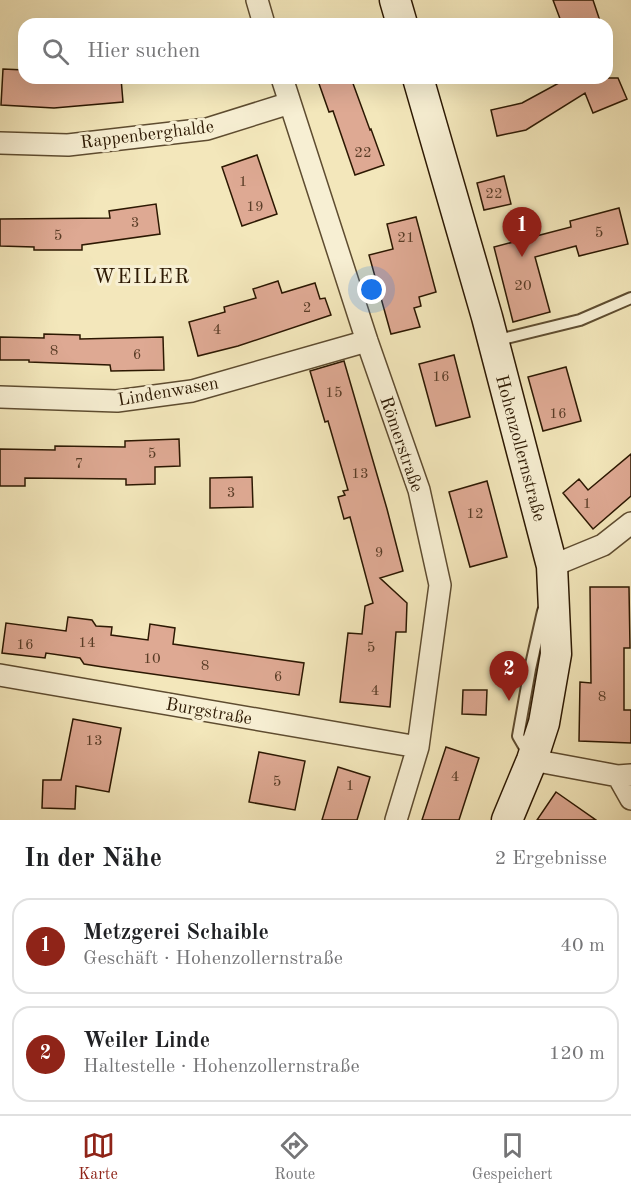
<!DOCTYPE html>
<html lang="de">
<meta charset="utf-8">
<style>
:root{--surface:#fff;--page:#f6f6f6;--text:#202124;--muted:#757577;--line:#e0e0e0;--accent:#8f2418}
body{margin:0;font-family:"Old Standard TT",serif;background:var(--page);color:var(--text)}
.you{position:absolute;left:372px;top:290px;width:21px;height:21px;margin:-15px;border:4px solid #fff;border-radius:50%;background:#1a73e8;box-shadow:0 0 0 9px #1a73e833}
.badge{display:grid;place-items:center;width:39px;height:39px;border-radius:50%;background:var(--accent);color:#fff;font-size:20px;font-weight:700}
.pin{position:absolute;translate:-50% -50px;filter:drop-shadow(0 2px 3px #0008)}
.pin::after{content:'';position:absolute;top:32px;width:21px;height:18px;background:inherit;clip-path:polygon(0 0,100% 0,50% 100%)}
.list{margin:0;padding:0;list-style:none}
h2{display:flex;justify-content:space-between;align-items:center;height:78px;margin:0;padding:0 24px;font-size:26px}
h2 small{font-size:20px;font-weight:400;color:var(--muted)}
.list li{display:grid;grid-template-columns:39px 1fr auto;gap:18px;align-items:center;box-sizing:border-box;height:96px;margin:0 12px 12px;padding:0 12px;border:2px solid var(--line);border-radius:18px}
.list b{display:block;font-size:22px;white-space:nowrap}
.list p{margin:0;font-size:20px;white-space:nowrap;color:var(--muted)}
.list em{font-size:20px;font-style:normal;color:var(--muted)}
.icon{flex:none;width:33px;height:33px;fill:none;stroke:currentColor;stroke-width:2;stroke-linecap:round;stroke-linejoin:round}
.map{position:relative;flex:none;width:631px;height:820px;overflow:hidden}
.search{position:absolute;background:var(--surface);box-shadow:0 6px 24px #0002;left:18px;right:18px;top:18px;height:66px;display:flex;align-items:center;gap:15px;box-sizing:border-box;padding:0 21px;border-radius:18px;color:var(--muted);font-size:22px}
.sheet{height:294px;background:var(--surface)}
nav{display:flex;justify-content:space-around;align-items:center;box-sizing:border-box;height:84px;border-top:2px solid var(--line);background:var(--surface);font-size:16px;color:var(--muted)}
nav a{display:grid;justify-items:center;gap:3px}
nav .on{color:var(--accent)}
.map>svg:first-child{display:block}
</style>
<div class="map">
<svg width="631" height="820" viewBox="0 0 631 820">
<rect width="100%" height="100%" fill="#f3e7bb"/>
<filter id="stains"><feTurbulence type="fractalNoise" baseFrequency=".00333" numOctaves="4"/><feColorMatrix values="0 0 0 0 .2 0 0 0 0 .09 0 0 0 0 .02 0 0 0 .5 -.17"/></filter>
<radialGradient id="worn" r=".72"><stop offset=".6" stop-color="#630" stop-opacity="0"/><stop offset="1" stop-color="#630" stop-opacity=".3"/></radialGradient>
<path fill="#dea993" stroke="#2c1802" stroke-width="1.5" d="M553 0H593L601 24H562Z
M3 69 24 70V78H121L123 102 54 108 1 105Z
M317 78H351L370 130 371 129 384 165 355 175 333 111 329 112Z
M568 78H618L627 99 593 113 585 93 526 130 497 136 491 110 522 103Z
M257 155 277 214 242 226 222 167Z
M504 176 511 204 484 210 477 183Z
M156 204 160 234 82 245V250H34V247L0 246V219L110 218 109 211Z
M619 208 628 244 579 256 576 246 535 257 550 312 513 322 494 247 571 227 570 221Z
M416 217 436 292 419 297 421 306 414 308 420 327 391 334 369 255 393 249 387 224Z
M278 281 282 293 315 283 320 299 325 298 331 315 238 346 198 356 189 322 225 312 224 307 256 298 253 289Z
M44 334 80 335V339L163 337 164 370 111 371 110 365 29 362V360H0V337L44 338Z
M454 355 470 417 436 426 419 364Z
M344 361 387 509 403 571 380 578 407 603 406 632H396L390 707 340 702 348 633 362 634 365 606 373 603 350 517 344 519 338 497 345 495 343 491 348 490 328 421 325 422 310 371Z
M566 367 581 421 543 431 528 377Z
M179 439 180 466 155 467V484L126 485V479L25 478V486H0V449L55 450V446L125 447V441Z
M631 454V496L593 529 563 493 579 479 588 490Z
M252 477 253 507 210 508V478Z
M487 481 507 557 470 567 449 492Z
M590 587H629L630 648H624V710H631V743L579 741 580 682 591 683Z
M68 617 92 620 96 626 112 627 111 635 148 640 150 624 175 628 173 644 304 663 299 695 103 667 84 664 80 658 46 653 45 658 2 653 6 623 66 631Z
M463 690H487L486 715 462 714Z
M73 719 121 728 109 792 76 786 75 809 42 808 43 780H61Z
M446 747 479 758 459 820H422Z
M259 752 305 761 295 810 249 802Z
M338 767 370 777 357 820H322Z
M556 792 596 820H537Z"/>
<g fill="none" stroke-linecap="round" stroke-linejoin="round">
<defs>
<path id="lane" d="M494 341 580 320 631 298
M529 755 518 736 530 669 543 611"/>
<path id="street" d="M257 0 264 24
M282 78 367 341 419 490 440 585 418 747 396 820
M0 143 68 145 207 129 290 103
M0 397 117 401 192 391 367 341
M552 566 603 545 631 523
M0 675 418 747
M532 760 618 776 631 775
M618 776 631 799"/>
<path id="secondary" d="M395 0 402 24
M418 78 487 317 552 566 556 654 544 723 532 760 507 820"/>
</defs>
<use href="#lane" stroke="#5e4c30" stroke-width="14"/>
<use href="#street" stroke="#5e4c30" stroke-width="24"/>
<use href="#secondary" stroke="#2c1802" stroke-width="33"/>
<use href="#lane" stroke="#f7efd3" stroke-width="10"/>
<use href="#street" stroke="#f7efd3" stroke-width="21"/>
<use href="#secondary" stroke="#f7efd3" stroke-width="30"/>
</g>
<g text-anchor="middle" stroke-width="6" stroke-linejoin="round" paint-order="stroke">
<g font-size="15" fill="#583c26">
<text x="363" y="157">22</text>
<text x="243" y="186">1</text>
<text x="494" y="198">22</text>
<text x="255" y="211">19</text>
<text x="135" y="227">3</text>
<text x="599" y="237">5</text>
<text x="58" y="240">5</text>
<text x="406" y="242">21</text>
<text x="523" y="290">20</text>
<text x="307" y="312">2</text>
<text x="217" y="334">4</text>
<text x="54" y="355">8</text>
<text x="137" y="359">6</text>
<text x="441" y="381">16</text>
<text x="334" y="397">15</text>
<text x="558" y="418">16</text>
<text x="152" y="458">5</text>
<text x="79" y="468">7</text>
<text x="360" y="478">13</text>
<text x="231" y="497">3</text>
<text x="587" y="508">1</text>
<text x="475" y="518">12</text>
<text x="379" y="557">9</text>
<text x="87" y="647">14</text>
<text x="25" y="649">16</text>
<text x="371" y="652">5</text>
<text x="152" y="663">10</text>
<text x="205" y="670">8</text>
<text x="278" y="681">6</text>
<text x="375" y="695">4</text>
<text x="602" y="701">8</text>
<text x="94" y="745">13</text>
<text x="455" y="781">4</text>
<text x="277" y="786">5</text>
<text x="350" y="790">1</text>
</g>
<g font-size="18" fill="#2c1802" stroke="#f7efd3">
<text transform="translate(147 134) rotate(-7)" y="6">Rappenberghalde</text>
<text transform="translate(168 391) rotate(-10)" y="6">Lindenwasen</text>
<text transform="translate(402 444) rotate(71)" y="6">Römerstraße</text>
<text transform="translate(521 448) rotate(75)" y="6">Hohenzollernstraße</text>
<text transform="translate(209 711) rotate(10)" y="6">Burgstraße</text>
</g>
<g font-size="21" letter-spacing="1.5" fill="#2c1802" stroke="#f7efd3">
<text x="142" y="283">WEILER</text>
</g>
</g>
<rect width="100%" height="100%" filter="url(#stains)"/>
<rect width="100%" height="100%" fill="url(#worn)"/>
</svg>
<div class="you"></div>
<div class="pin badge" style="left:522px;top:257px">1</div>
<div class="pin badge" style="left:509px;top:701px">2</div>
<div class="search"><svg class="icon" aria-label="search" viewBox="0 0 24 24"><circle cx="10" cy="10" r="6"/><path d="M15 15l6 6"/></svg>Hier suchen</div>
</div>
<section class="sheet">
<h2>In der Nähe<small>2 Ergebnisse</small></h2>
<ul class="list">
<li><span class="badge">1</span><div><b>Metzgerei Schaible</b><p>Geschäft · Hohenzollernstraße</p></div><em>40 m</em></li>
<li><span class="badge">2</span><div><b>Weiler Linde</b><p>Haltestelle · Hohenzollernstraße</p></div><em>120 m</em></li>
</ul>
</section>
<nav>
<a class="on"><svg class="icon" aria-label="map" viewBox="0 0 24 24"><path d="M3 6l6-2 6 2 6-2v14l-6 2-6-2-6 2zM9 4v14M15 6v14"/></svg>Karte</a>
<a><svg class="icon" aria-label="directions" viewBox="0 0 24 24"><path d="M12 3l9 9-9 9-9-9zM9 14v-3h6M13 9l2 2-2 2"/></svg>Route</a>
<a><svg class="icon" aria-label="saved" viewBox="0 0 24 24"><path d="M7 4h10v16l-5-4-5 4z"/></svg>Gespeichert</a>
</nav>
